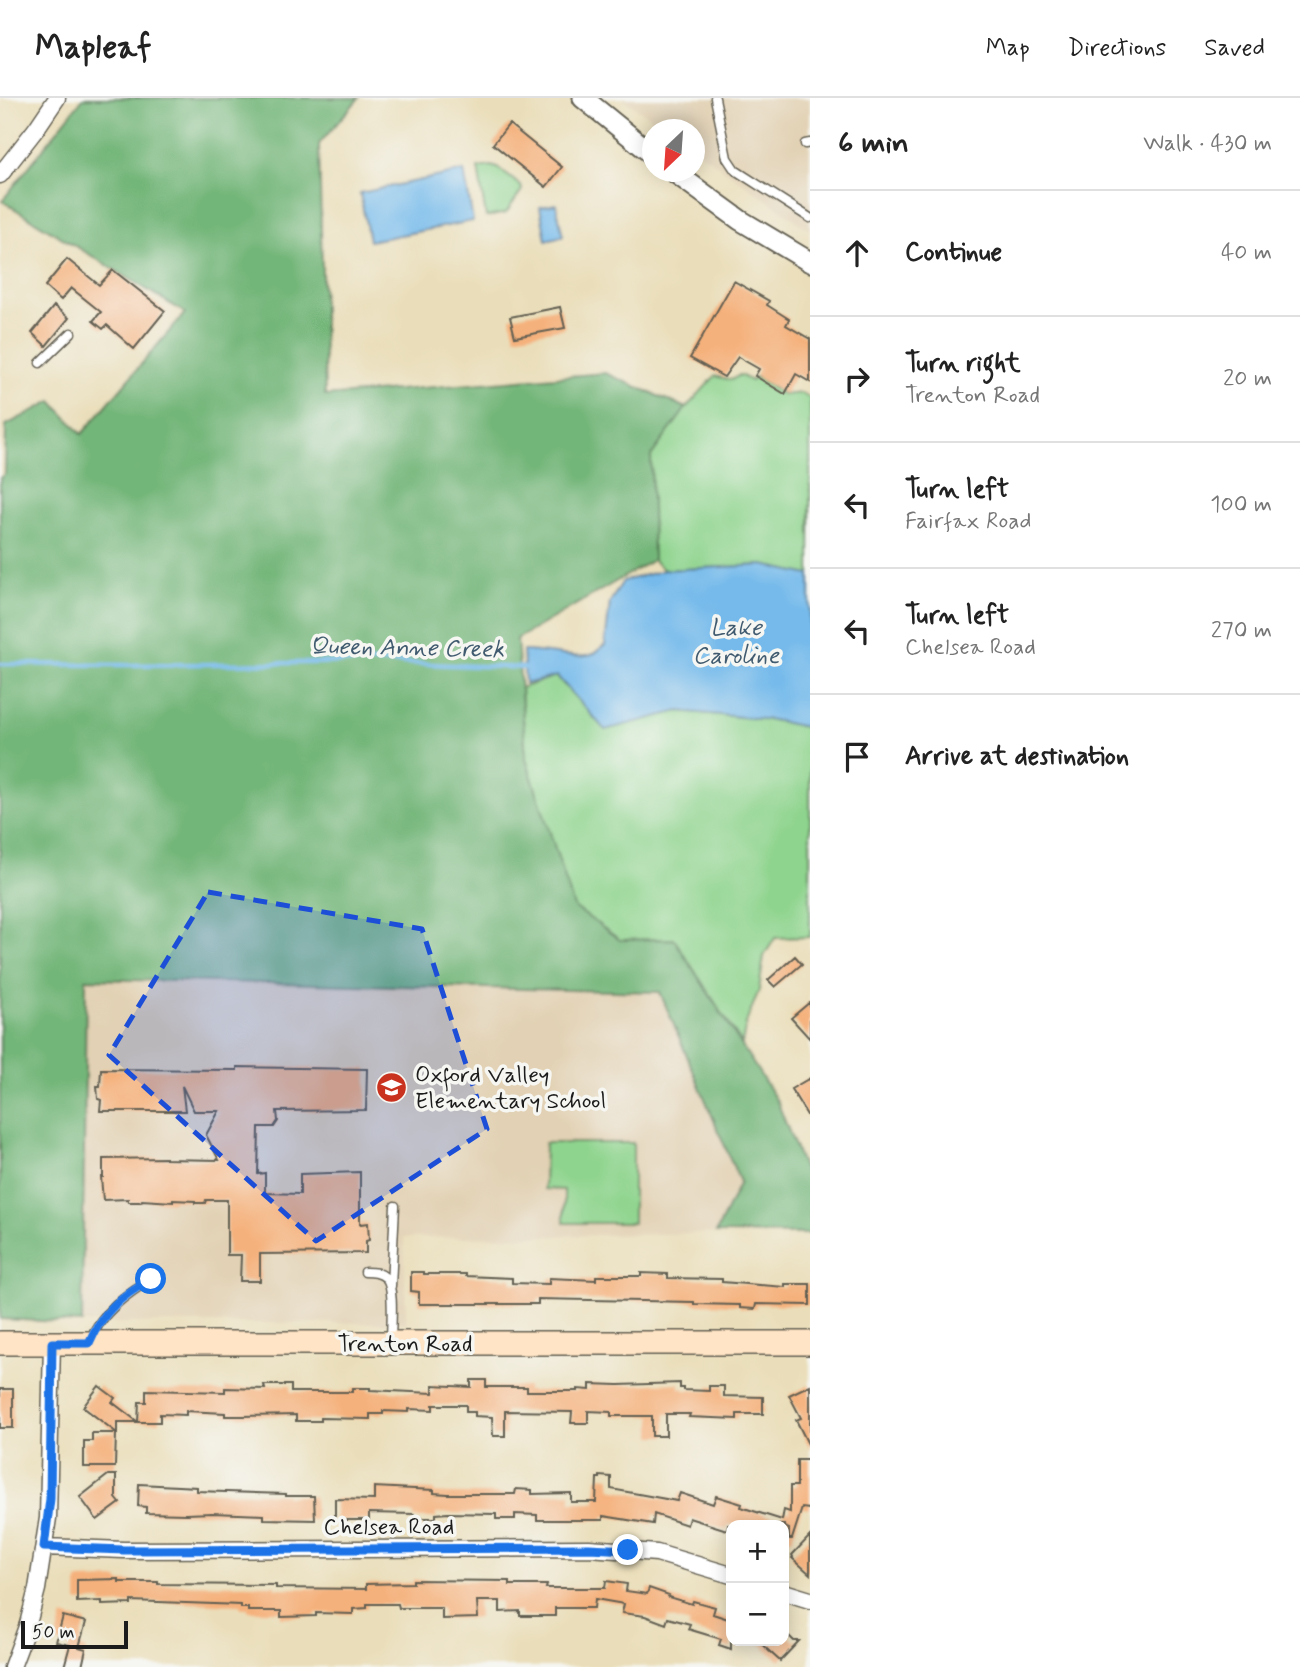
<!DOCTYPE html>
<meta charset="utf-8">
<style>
:root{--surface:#fff;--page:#f6f6f6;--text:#222;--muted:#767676;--line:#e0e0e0}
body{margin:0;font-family:Mynerve,sans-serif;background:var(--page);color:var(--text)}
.controls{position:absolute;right:21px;bottom:21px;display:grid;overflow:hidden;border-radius:14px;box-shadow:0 4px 18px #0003}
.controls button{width:63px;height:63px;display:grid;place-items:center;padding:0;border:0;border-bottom:2px solid var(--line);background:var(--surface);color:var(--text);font:35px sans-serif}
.compass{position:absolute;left:642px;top:21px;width:63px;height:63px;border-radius:50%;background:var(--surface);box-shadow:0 4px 18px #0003;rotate:205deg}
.scale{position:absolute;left:21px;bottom:18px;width:107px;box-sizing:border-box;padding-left:7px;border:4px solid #1c1c1c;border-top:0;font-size:19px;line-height:24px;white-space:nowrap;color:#1c1c1c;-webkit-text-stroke:5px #f6f6f2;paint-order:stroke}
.stop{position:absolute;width:21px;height:21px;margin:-16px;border:5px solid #1a73e8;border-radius:50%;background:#fff}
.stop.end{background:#1a73e8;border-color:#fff;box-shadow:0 2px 7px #0008}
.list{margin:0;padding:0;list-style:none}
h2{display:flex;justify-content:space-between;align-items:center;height:91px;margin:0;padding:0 28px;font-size:30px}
h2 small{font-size:23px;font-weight:400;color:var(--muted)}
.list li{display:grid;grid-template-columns:46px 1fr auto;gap:21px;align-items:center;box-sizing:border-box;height:126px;padding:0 28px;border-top:2px solid var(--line)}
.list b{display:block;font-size:26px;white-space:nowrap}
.list p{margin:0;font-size:23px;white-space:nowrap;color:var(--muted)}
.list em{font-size:23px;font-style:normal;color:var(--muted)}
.icon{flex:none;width:38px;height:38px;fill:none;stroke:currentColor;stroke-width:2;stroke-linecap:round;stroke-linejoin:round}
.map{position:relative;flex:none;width:810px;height:1569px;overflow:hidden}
header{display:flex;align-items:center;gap:42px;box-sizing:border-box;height:98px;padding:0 35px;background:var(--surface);border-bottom:2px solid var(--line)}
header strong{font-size:33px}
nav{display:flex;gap:38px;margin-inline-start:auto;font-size:24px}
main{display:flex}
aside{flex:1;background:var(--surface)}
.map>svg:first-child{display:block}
</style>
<header>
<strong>Mapleaf</strong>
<nav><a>Map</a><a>Directions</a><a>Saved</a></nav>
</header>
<main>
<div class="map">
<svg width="810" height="1569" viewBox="0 0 810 1569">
<rect width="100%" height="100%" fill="#f6f6f2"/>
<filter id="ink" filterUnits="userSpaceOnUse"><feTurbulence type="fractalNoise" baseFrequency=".0143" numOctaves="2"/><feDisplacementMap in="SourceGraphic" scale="14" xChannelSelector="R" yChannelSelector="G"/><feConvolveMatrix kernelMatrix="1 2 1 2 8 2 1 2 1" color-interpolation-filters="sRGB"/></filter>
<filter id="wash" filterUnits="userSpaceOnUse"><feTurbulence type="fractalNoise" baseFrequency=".00686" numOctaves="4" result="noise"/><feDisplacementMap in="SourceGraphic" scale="28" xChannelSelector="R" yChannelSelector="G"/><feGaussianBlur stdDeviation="1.57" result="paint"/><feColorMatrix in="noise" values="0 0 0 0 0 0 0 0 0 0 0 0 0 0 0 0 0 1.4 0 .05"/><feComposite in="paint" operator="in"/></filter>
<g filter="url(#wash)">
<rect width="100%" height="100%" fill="#eadeba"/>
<path fill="#e2d1b4" d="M622 0H810V132L695 51 694 32 667 31Z
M86 881 661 894 740 1084 716 1135 404 1140 406 1225H82Z"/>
<path fill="#8fd48e" stroke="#567855" stroke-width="2" d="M491 68 498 70 521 88 522 92 506 115 486 119 478 70Z
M740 277 751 283 755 279 784 297 801 295 810 300V477L763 467 664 472 653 462 651 358 686 310 715 278 731 282Z
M556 578 605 632 679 613 772 622 810 630V839L775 840 764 858 759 892 746 925 742 946 674 841 620 842 574 809 526 661 521 590Z
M545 1045H633V1125H564V1092L544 1091Z"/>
<path fill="#73b679" stroke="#48694a" stroke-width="2" d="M83 0H359L319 46 325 298 605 275 686 310 651 358 653 462 517 541 526 661 574 809 620 842 674 841 777 1003 810 1087V1136L716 1135 740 1084 660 894 86 881 82 1225 0 1221V380L5 376 6 327 52 303 82 336 185 215 2 103Z"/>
<path fill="#75baeb" stroke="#486b84" stroke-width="2" d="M464 73 473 123 369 143 360 95Z
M556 106 563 138 546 142 540 109Z
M763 467 810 477V630L772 622 679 613 605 632 557 578 525 586 523 553C541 552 577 562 591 557 596 555 601 550 605 547L610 504 623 483 664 472Z"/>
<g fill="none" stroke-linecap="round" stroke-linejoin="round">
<path stroke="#75baeb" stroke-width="4.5" d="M0 566 128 567 377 564 527 570"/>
</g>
<g id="blocks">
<path fill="#f5b17b" d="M509 26 562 69 546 89 493 46Z
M67 161 99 187 113 172 165 213 134 251 107 227 103 231 93 223 101 214 71 190 61 202 45 188Z
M734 183 769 203 767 207 789 221 786 227 810 241V284L796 276 785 296 755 278 759 271 738 259 724 279 690 260Z
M54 208 69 220 46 248 32 235Z
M560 209 565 230 515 239 510 219Z
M795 858 802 866 775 889 768 882Z
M810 904V941L791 920Z
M237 969 367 971 366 1012 277 1013 278 1023 274 1029H259L258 1076 265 1075V1095L300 1096V1076L360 1074V1126L368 1125 369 1142 366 1143V1155L260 1156V1183H240L241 1157H227V1102H206L205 1105H195V1103L173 1102V1104L142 1102 141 1104H128V1101L103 1102 101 1079H103V1061L165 1060V1061L219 1062 206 1037 219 1013H194L182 988 185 1013H100L101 1002 98 1001 97 988H100L101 971 237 972Z
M810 980V1022L791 991Z
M411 1174H424V1176H466V1178L512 1180V1185L549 1186V1180L596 1182V1178H641V1175L668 1176V1180L722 1181V1184L785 1189V1186H810V1207L756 1206 755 1211 740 1210V1207L694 1206V1204L538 1201V1206H419V1194L411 1193Z
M471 1282H486V1289H527V1293H578V1291L590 1292V1286L618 1287 680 1285V1290H684V1292L709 1293V1288H724V1298L763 1299V1316H737V1321L689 1319 690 1316H666V1338H652V1318H611V1314L588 1313V1325H571L572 1314 505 1313V1338H493L492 1319 475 1318V1314H466V1307H433V1312L409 1311V1314L383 1313V1316H370V1321L321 1320V1323H296V1317L242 1318H225V1315L186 1313V1317L160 1316V1324H138L139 1304H146V1292L225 1294V1290L265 1291 264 1287H291V1294H352V1290H370V1292L433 1295V1287L471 1289Z
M810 1287V1350L796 1322 801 1320 789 1297Z
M99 1288 115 1300 112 1304 138 1324H117V1335L83 1309Z
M0 1291H13V1330H0Z
M92 1335H116L115 1369H84V1343H92Z
M797 1362H810V1411L802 1410 792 1441H789V1431L784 1429V1427H728L727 1432 689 1420 687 1427 654 1416 653 1426 603 1418V1422H537V1417L515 1416V1421H496V1416L448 1415 436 1416V1420H414V1416L369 1415V1422H335V1401L374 1402V1389L434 1392V1395L448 1396H515L516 1391 532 1392V1396L571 1395V1404H596L597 1380H600V1378L611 1379V1391L677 1403 680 1395 713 1406 716 1398 742 1406 741 1409 782 1422 784 1412 790 1414V1388H797Z
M108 1377H116V1400L120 1405 97 1422 80 1399Z
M139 1386 197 1389V1393L286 1396V1398H314L315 1422 264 1421V1417L212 1415 186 1416 146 1415V1409L138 1408Z
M810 1438V1476L792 1460 793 1459 792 1457Z
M119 1481V1484H158V1486L276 1487V1490L366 1491V1486L413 1485V1482L510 1483V1487H547L546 1490H605L606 1483 627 1486 626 1493 647 1496 649 1490 669 1497 668 1499 692 1506 693 1503 715 1509 713 1516 728 1521 730 1516H731V1551L719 1547 721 1541 688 1531 690 1526 668 1520 666 1526 645 1518 622 1515 624 1506 595 1501 594 1510H555V1518H520V1513L500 1514V1503H477L478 1520 442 1521V1510H399L398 1506H367V1510L353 1511V1516L316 1515V1518L281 1519V1513H248V1510H241V1507L131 1503V1506L102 1507V1503L77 1504V1482Z
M63 1518 86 1524 79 1549 86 1551 82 1569H64L70 1547 56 1544Z
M784 1533 794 1543H799L780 1563 758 1543H784Z"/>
</g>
</g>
<g filter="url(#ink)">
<use href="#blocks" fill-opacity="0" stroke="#646053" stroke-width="2"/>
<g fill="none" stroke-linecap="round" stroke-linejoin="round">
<defs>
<path id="service" d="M715 0 727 60 735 72 810 120
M805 46 810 45
M40 265 71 235
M365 1174C372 1174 380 1174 386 1180 395 1189 391 1228 391 1242
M391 1188 395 1108
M90 1242C102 1214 126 1196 151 1181"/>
<path id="minor" d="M0 77 36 31 57 0
M44 1449 124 1452 589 1450 657 1455 731 1477
M784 1494 810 1502
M12 1569 28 1526 37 1491 48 1420 52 1245"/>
<path id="tertiary" d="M583 0 652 56
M674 74 740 122 810 164"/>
<path id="secondary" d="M0 1245H810"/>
</defs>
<use href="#service" stroke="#646053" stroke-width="11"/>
<use href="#minor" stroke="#646053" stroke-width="19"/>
<use href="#tertiary" stroke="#646053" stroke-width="23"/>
<use href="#secondary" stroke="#646053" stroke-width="26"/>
<use href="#service" stroke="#fff" stroke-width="8"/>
<use href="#minor" stroke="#fff" stroke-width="16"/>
<use href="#tertiary" stroke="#fff" stroke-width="19"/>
<use href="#secondary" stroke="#ffe4c6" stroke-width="23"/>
</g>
</g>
<g fill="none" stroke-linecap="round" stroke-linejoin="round" filter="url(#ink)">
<path stroke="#1a73e8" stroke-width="9" d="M151 1181C122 1197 102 1214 89 1245H52L50 1401 44 1449 124 1452 589 1450 628 1452"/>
</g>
<path fill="#1d4ed8" fill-opacity="0.2" stroke="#1d4ed8" stroke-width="5" stroke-dasharray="14 9" stroke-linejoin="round" d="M208 794 422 831 487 1031 316 1143 109 957Z"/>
<defs>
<symbol id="school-disc" viewBox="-11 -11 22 22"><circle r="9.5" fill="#c8321e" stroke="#f6f6f2"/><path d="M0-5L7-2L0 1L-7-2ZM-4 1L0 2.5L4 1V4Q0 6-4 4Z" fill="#fff"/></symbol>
</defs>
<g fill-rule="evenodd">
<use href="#school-disc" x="374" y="972" width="35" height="35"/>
</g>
<g text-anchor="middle" stroke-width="7" stroke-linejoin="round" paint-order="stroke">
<g font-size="23" fill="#1c1c1c" stroke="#f6f6f2" text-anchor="start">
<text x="415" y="984">Oxford Valley<tspan x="415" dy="26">Elementary School</tspan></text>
</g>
<g font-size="23" fill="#1c1c1c" stroke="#f6f6f2">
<text x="405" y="1253">Trenton Road</text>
<text x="389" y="1436">Chelsea Road</text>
</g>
<g font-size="24" font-style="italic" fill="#405b6f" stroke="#f6f6f2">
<text x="736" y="537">Lake<tspan x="736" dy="28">Caroline</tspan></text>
<text transform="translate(407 549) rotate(1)" y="8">Queen Anne Creek</text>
</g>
</g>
</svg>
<div class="controls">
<button>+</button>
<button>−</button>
</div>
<svg class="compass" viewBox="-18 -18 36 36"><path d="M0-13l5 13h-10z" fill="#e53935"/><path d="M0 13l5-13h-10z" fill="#767676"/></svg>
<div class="scale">50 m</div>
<div class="stop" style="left:151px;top:1181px"></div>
<div class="stop end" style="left:628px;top:1452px"></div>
</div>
<aside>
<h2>6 min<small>Walk · 430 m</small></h2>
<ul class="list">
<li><svg class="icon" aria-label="ahead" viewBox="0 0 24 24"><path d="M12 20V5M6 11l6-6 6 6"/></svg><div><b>Continue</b></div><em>40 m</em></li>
<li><svg class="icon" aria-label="right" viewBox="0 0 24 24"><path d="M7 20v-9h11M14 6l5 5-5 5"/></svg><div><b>Turn right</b><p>Trenton Road</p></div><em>20 m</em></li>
<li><svg class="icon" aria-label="left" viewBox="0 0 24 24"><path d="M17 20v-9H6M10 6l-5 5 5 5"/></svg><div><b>Turn left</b><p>Fairfax Road</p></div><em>100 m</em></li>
<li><svg class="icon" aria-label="left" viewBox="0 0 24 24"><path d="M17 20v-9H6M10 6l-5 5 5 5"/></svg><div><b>Turn left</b><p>Chelsea Road</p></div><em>270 m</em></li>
<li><svg class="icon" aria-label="arrive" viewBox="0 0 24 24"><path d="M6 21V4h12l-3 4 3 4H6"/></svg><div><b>Arrive at destination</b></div></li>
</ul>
</aside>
</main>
